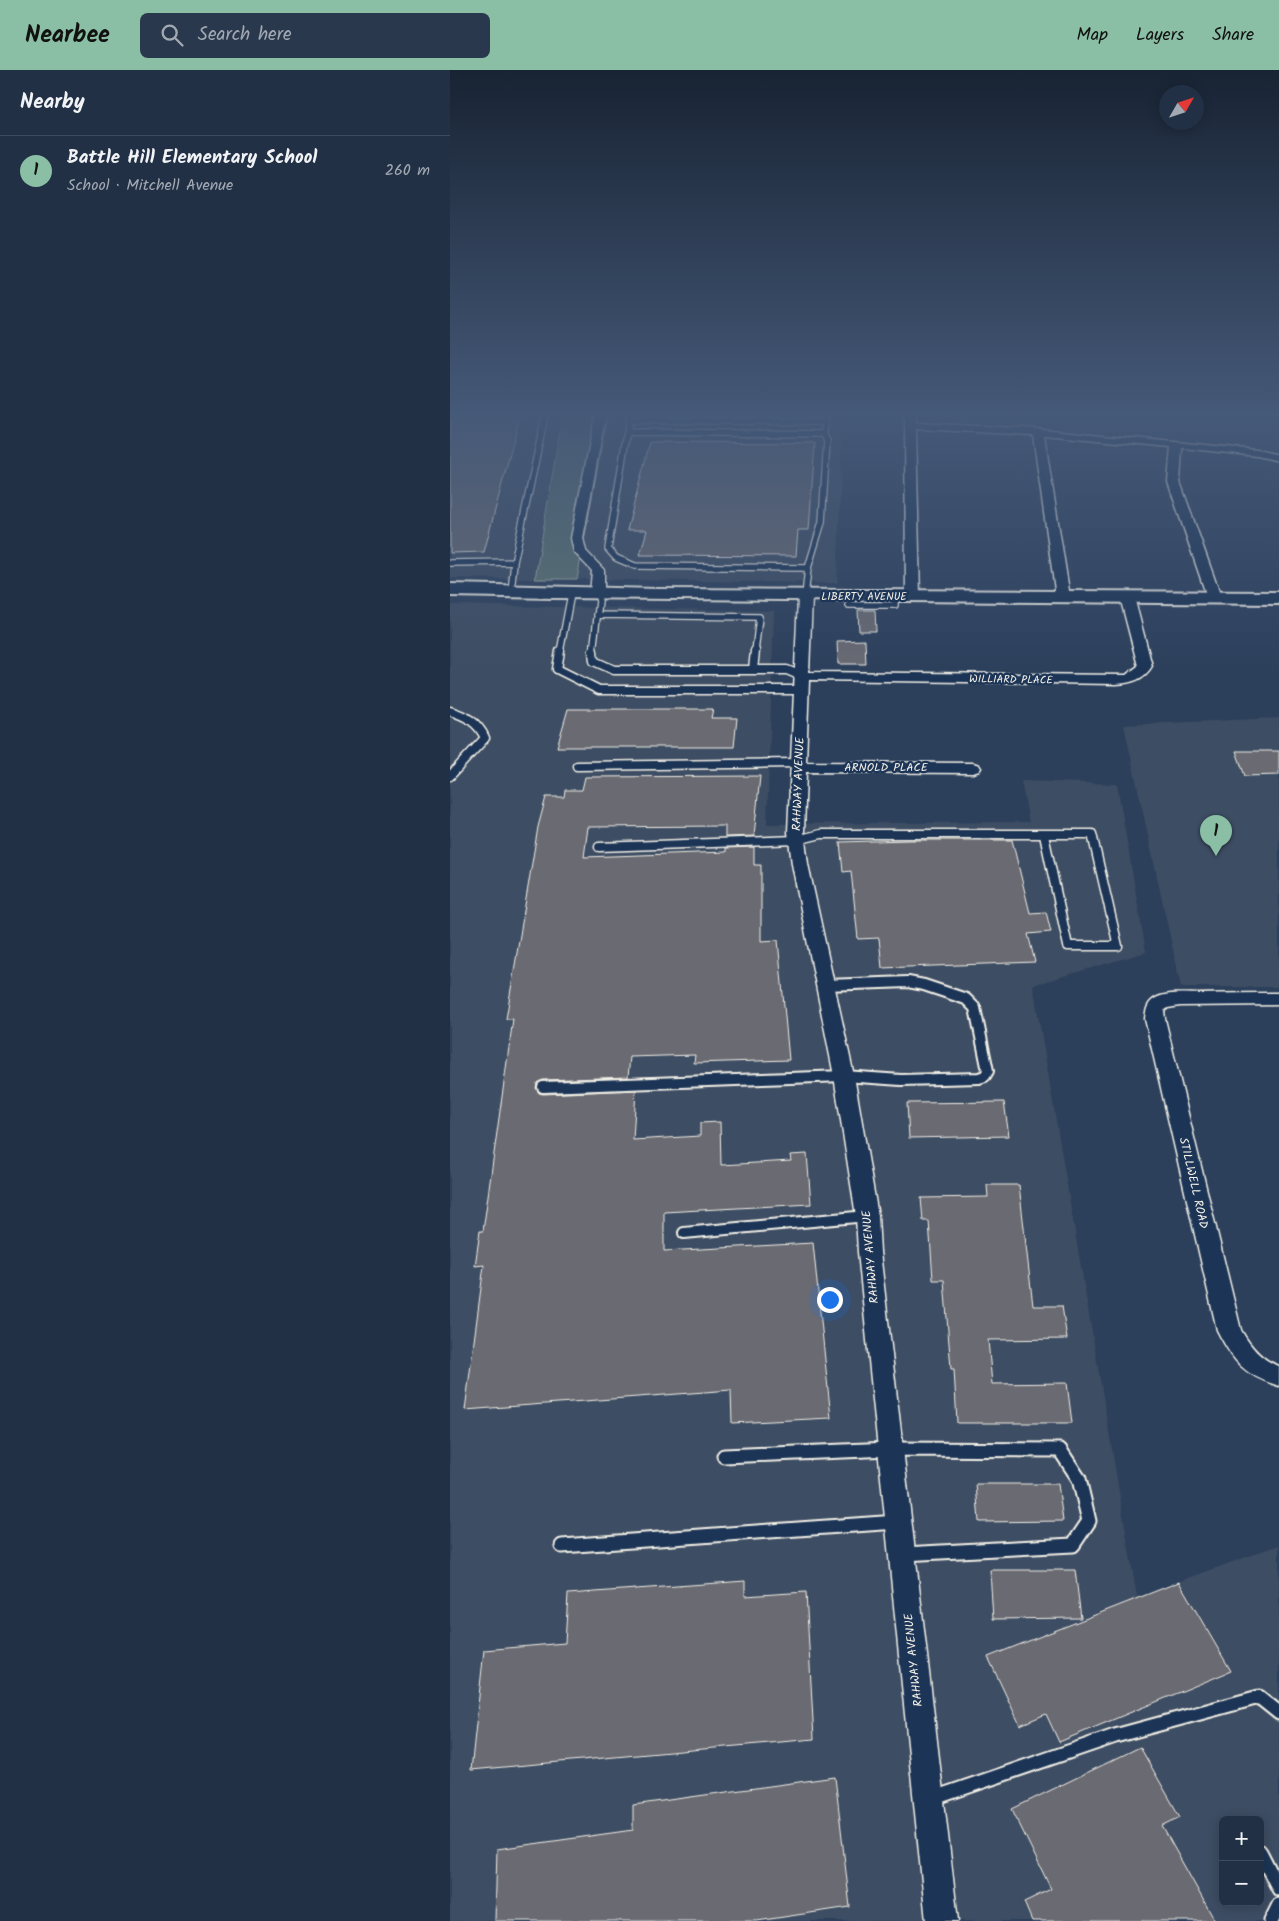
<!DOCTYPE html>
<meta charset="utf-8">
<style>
:root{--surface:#213045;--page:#29384c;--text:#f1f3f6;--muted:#a2a9b3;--line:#3e4b5e;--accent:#8abfa5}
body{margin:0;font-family:Kalam,sans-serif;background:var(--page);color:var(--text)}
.controls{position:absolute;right:15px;bottom:15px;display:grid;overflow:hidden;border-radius:8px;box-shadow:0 2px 12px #0003}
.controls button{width:45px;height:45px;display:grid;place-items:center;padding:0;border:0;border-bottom:1px solid var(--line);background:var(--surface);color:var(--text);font:25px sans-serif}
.compass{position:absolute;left:709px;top:15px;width:45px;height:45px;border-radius:50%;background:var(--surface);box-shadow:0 2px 12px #0003;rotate:51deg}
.you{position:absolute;left:379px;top:1229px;width:18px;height:18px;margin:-12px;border:4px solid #fff;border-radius:50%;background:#1a73e8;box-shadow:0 0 0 8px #1a73e833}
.badge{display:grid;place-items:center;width:32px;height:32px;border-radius:50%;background:var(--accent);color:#111;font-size:16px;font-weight:700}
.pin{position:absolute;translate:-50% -41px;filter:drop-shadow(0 1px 2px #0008)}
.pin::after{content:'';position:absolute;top:26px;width:18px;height:15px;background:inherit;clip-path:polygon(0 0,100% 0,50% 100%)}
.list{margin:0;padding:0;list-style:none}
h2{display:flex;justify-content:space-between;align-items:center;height:65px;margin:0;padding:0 20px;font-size:21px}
h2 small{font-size:16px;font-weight:400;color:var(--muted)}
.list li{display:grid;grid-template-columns:32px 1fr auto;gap:15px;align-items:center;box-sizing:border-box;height:70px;padding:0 20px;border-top:1px solid var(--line)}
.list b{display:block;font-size:19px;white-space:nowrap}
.list p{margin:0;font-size:16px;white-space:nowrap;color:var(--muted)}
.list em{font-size:16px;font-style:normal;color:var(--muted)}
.icon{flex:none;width:28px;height:28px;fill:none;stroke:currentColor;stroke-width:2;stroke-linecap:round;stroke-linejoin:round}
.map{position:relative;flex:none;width:829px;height:1851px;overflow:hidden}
header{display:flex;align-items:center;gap:30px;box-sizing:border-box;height:70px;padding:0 25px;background:var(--accent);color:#111}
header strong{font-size:24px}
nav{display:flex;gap:28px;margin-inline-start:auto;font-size:18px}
.search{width:350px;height:45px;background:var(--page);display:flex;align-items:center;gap:12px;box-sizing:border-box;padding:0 18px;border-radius:8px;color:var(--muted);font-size:19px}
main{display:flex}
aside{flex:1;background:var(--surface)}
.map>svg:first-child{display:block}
</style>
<header>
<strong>Nearbee</strong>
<div class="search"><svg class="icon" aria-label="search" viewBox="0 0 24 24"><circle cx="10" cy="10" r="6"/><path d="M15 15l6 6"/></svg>Search here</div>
<nav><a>Map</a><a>Layers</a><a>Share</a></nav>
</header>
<main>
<aside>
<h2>Nearby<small></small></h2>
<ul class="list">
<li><span class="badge">1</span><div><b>Battle Hill Elementary School</b><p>School · Mitchell Avenue</p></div><em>260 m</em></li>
</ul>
</aside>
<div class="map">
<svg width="829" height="1851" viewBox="0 0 829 1851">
<rect width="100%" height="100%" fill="#2c405c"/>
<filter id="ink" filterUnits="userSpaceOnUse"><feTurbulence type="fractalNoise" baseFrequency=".02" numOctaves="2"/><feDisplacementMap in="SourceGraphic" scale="10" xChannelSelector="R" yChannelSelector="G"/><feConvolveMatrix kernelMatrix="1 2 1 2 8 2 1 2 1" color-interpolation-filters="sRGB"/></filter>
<g filter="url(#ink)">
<path fill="#3e4d63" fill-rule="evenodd" d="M0 342H113L85 509 0 508Z
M158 342H393L387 513 127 509Z
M0 535 324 541 317 754 579 752 571 711 667 714 696 882 583 915 687 1527 829 1475V1851H0ZM773 1750H810V1832H773Z
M829 648V917H731L674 655Z"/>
<path fill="#5c736f" stroke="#a8b2ac" d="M113 342H158L127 509H85Z"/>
<path fill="#696a72" stroke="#f4f1e8" d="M0 342H71L34 482 0 483Z
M200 372 365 373 359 460H348L346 486 190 485 197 460H177Z
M408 540H425L426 561H409Z
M415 570 416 594H388L387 571Z
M118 639H263L261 648H287L284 677H107Z
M786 681H829V705L795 706Z
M310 706 304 766 275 767V756L138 757 134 787 276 782V778L304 777V795H311V871L328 870 339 990 244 993 245 985 180 987 178 1007 93 1010 87 1013 86 1018 89 1023 93 1024 186 1020 183 1070 250 1066V1053L270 1052 271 1095 341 1091 340 1085 357 1084 361 1134 214 1142V1181L363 1173 381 1348 282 1353 281 1320 15 1340 34 1195 25 1196 30 1161H33L63 949H56L88 757 96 727H114L115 720H132L135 707Z
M460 770H562L580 843 596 842 601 862 578 864 585 892 432 898 429 868 408 869 401 801 393 802 390 772Z
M554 1032 559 1066 459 1068 457 1033Z
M537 1115H569L583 1236H612L617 1269 538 1270 542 1314 617 1313 622 1353H507L504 1299H501L494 1210H483L479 1151H473L471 1128 538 1127Z
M526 1414H608L613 1451 529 1452Z
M540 1500H625L631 1548 543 1549Z
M295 1511V1526L356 1522 364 1669 21 1700 34 1580 115 1573 118 1524Z
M729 1512 781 1601 609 1672 596 1644 570 1655 538 1587Z
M690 1677 730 1747 712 1756 765 1851H582L574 1832 601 1819 562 1739Z
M385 1707 400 1837 307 1851H45L47 1779 183 1760V1735Z"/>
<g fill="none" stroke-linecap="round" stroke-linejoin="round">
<defs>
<path id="lane-far3" d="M185 342 180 344 158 479 166 488 185 496 358 498
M179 350 374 352
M177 362 374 364
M0 493 64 492
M61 522 64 492 96 342
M399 526V535H445V526
M355 527 358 498 372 452 377 371 374 365 375 342
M147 545 309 547 305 582
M110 582 121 524
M143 582 149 531 147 524"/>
<path id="lane-far2" d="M110 581 107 599 149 620H350
M143 581 144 591 164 600H337L351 606
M303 600 305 581
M0 641C16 646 28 652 35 668L0 706
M127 696 349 693
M149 777 347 770 371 764H642L668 876H618L594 765"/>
<path id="lane-far1" d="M93 1017 394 1006 451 1010 529 1008 535 1006 538 1001 525 938 516 929 474 915 458 912 376 915
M234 1163 417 1146"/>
<path id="lane" d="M274 1386 440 1379 610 1380 629 1409 639 1451 623 1475 454 1484
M112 1476 447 1452
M484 1728 665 1666 809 1627 829 1643
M810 1782 829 1819
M821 1851 829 1835"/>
<path id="street" d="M146 342H156L133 468 136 481 154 500V524L147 528 140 524 142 501 124 482 121 468Z
M455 342H465L466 353 591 359 807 380 829 385V391L807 386 732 378 730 412 771 527 764 531 757 527 718 412 721 377 594 365 620 527 613 531 606 527 583 365 466 359 470 526 463 530 456 526Z
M355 523 362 527 359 602 676 605 688 596 670 527 677 523 684 527 702 596C694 610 681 613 666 614L359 610 356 692 523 693 529 695 531 698 529 701 523 703 356 702 354 762 358 794 404 1006 428 1146 430 1182 508 1851H476L408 1182 406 1146 384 1006 342 794 338 762 348 527Z
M829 923V935L730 936 718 938 714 941 715 949 791 1260C800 1276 811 1290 829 1296V1316C794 1305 784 1293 767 1260L695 949C696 939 698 931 708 927 720 922 737 924 751 924 777 923 803 923 829 923Z"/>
<path id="secondary" d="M0 514 207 519 829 522V534L104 528 0 526Z"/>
</defs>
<use href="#lane-far3" stroke="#f4f1e8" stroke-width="8"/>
<use href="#lane-far2" stroke="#f4f1e8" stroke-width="11"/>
<use href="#lane-far1" stroke="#f4f1e8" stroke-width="14"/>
<use href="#lane" stroke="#f4f1e8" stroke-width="17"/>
<use href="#street" stroke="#f4f1e8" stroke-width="3"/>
<use href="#secondary" stroke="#f4f1e8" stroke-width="4"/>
<use href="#lane-far3" stroke="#1d3557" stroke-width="5.5"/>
<use href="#lane-far2" stroke="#1d3557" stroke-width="8"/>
<use href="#lane-far1" stroke="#1d3557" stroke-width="10"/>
<use href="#lane" stroke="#1d3557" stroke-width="13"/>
<use href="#street" fill="#1d3557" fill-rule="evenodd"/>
<use href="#secondary" fill="#1d3557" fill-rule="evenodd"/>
</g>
</g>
<linearGradient id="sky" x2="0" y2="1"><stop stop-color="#182333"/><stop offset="0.57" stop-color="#455978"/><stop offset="1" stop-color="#455978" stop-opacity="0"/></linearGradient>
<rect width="829" height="602" fill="url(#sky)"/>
<g text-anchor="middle" stroke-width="4.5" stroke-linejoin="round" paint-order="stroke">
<g font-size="11" fill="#f4f1e8" stroke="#1d3557">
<text x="414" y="530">LIBERTY AVENUE</text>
<text transform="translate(561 609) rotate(1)" y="4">WILLIARD PLACE</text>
</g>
<g font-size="12" fill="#f4f1e8" stroke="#1d3557">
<text x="436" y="701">ARNOLD PLACE</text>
<text transform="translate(348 714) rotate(-88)" y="4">RAHWAY AVENUE</text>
<text transform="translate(744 1113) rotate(77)" y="4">STILLWELL ROAD</text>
<text transform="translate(420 1187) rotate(-95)" y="4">RAHWAY AVENUE</text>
<text transform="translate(463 1590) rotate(-96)" y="4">RAHWAY AVENUE</text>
</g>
</g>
</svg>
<div class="controls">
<button>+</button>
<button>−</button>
</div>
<svg class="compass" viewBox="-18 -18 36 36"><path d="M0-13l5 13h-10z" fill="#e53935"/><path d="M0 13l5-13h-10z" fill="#a2a9b3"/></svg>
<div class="you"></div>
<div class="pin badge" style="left:766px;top:786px">1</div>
</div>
</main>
